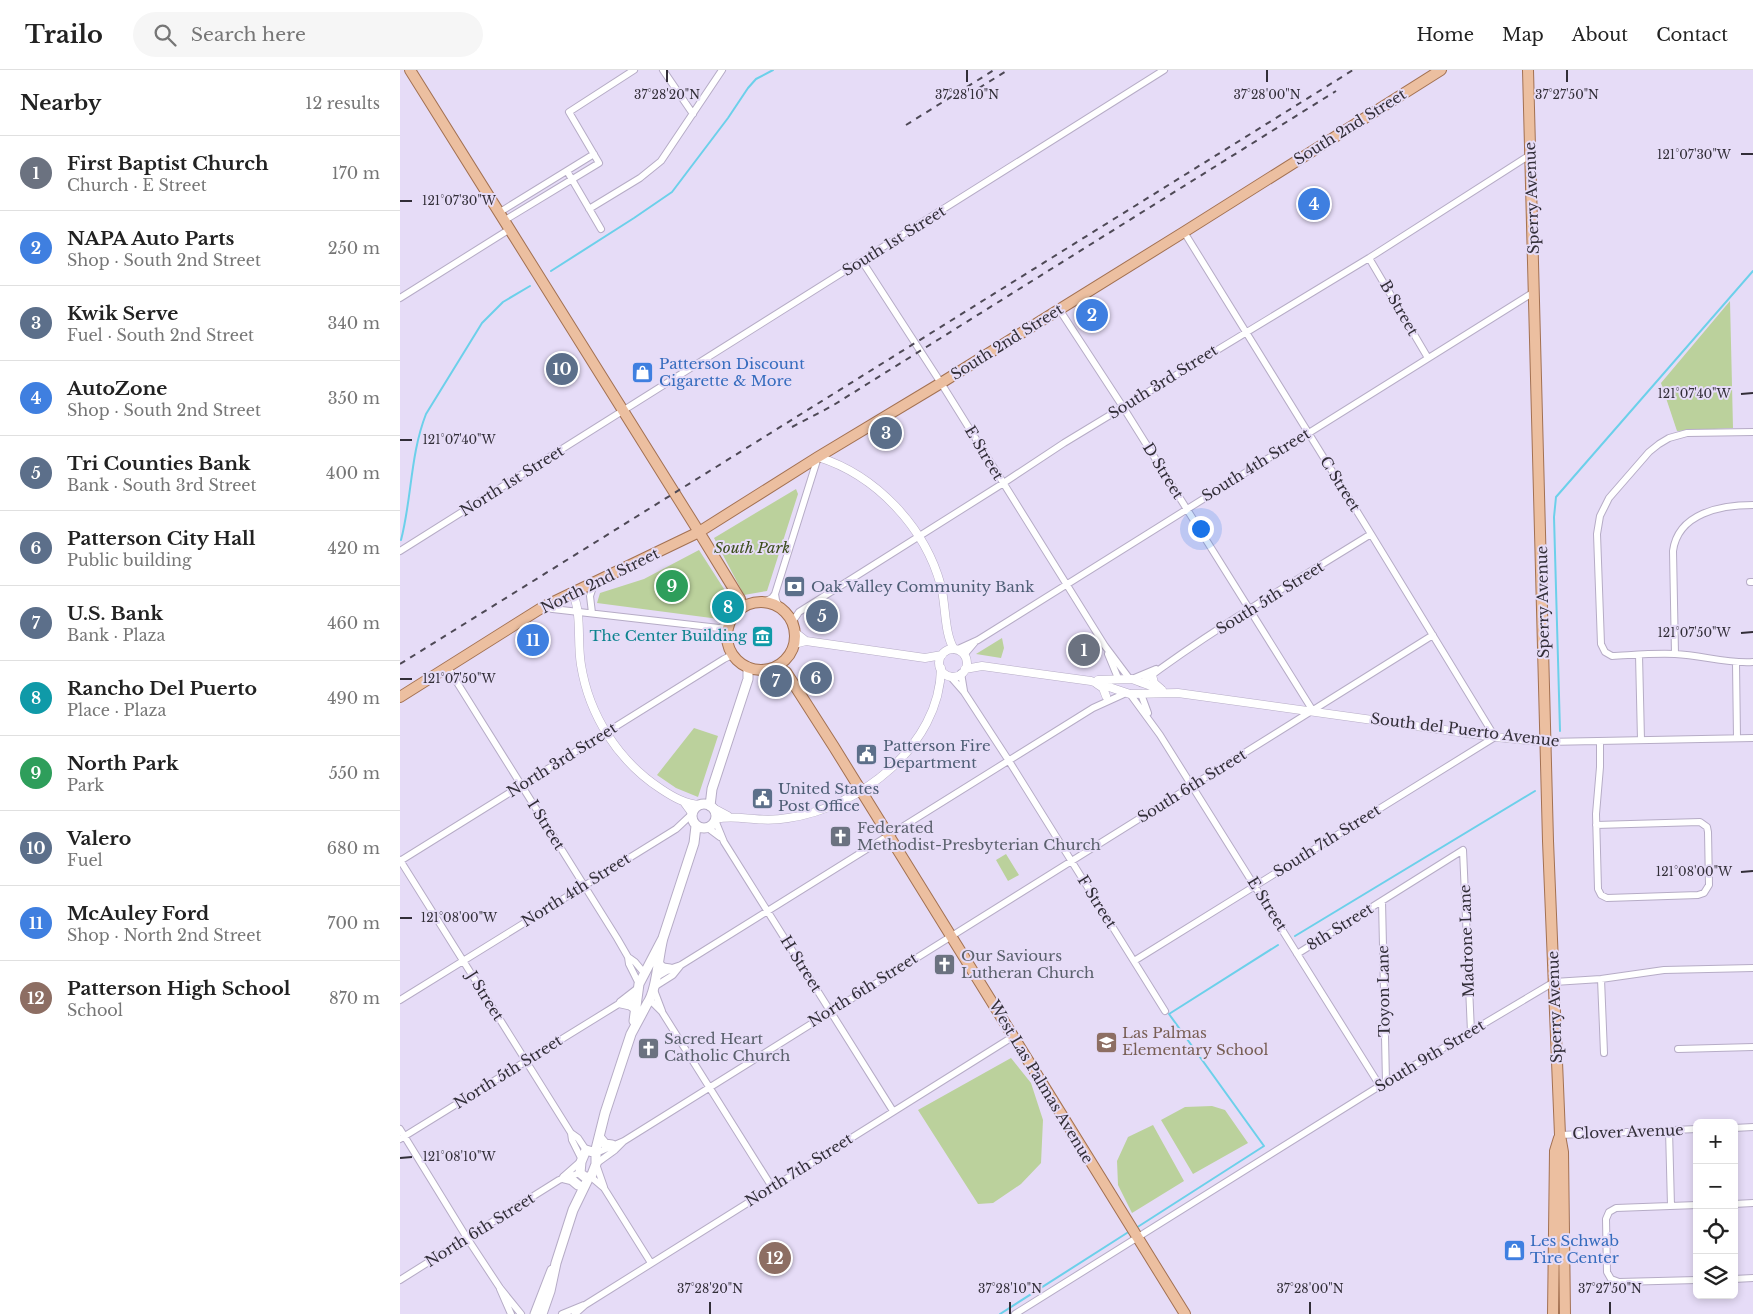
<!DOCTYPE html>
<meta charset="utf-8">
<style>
:root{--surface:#fff;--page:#f6f6f6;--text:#222;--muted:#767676;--line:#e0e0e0;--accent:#2f7b4a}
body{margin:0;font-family:"Libre Baskerville",serif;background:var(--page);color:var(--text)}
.controls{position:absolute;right:15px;bottom:15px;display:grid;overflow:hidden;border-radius:8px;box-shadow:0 2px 8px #0003}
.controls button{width:45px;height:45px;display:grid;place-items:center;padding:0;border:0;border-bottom:1px solid var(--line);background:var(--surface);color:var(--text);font:25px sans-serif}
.you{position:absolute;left:800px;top:458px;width:18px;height:18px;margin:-12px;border:4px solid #fff;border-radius:50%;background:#1a73e8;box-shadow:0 0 0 8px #1a73e833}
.badge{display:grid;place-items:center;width:32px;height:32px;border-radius:50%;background:var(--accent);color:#fff;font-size:16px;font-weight:700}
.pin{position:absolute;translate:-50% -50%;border:2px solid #fff;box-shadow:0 1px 5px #0006}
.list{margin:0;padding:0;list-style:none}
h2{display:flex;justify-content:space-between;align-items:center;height:65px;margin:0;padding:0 20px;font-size:21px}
h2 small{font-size:16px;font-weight:400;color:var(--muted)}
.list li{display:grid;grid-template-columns:32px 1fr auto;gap:15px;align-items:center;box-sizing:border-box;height:75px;padding:0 20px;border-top:1px solid var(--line)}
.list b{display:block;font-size:19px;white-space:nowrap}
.list p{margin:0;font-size:16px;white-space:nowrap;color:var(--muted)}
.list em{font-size:16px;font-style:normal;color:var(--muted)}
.icon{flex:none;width:28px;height:28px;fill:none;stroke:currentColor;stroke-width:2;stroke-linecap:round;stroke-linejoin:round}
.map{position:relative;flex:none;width:1353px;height:1244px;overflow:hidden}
header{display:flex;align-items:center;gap:30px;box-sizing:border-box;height:70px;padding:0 25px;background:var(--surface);border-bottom:1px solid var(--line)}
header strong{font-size:24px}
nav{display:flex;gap:28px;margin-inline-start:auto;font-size:18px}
.search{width:350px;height:45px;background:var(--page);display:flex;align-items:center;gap:12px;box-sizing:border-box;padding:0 18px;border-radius:28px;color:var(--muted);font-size:19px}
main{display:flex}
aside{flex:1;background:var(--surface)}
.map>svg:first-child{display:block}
</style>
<header>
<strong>Trailo</strong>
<div class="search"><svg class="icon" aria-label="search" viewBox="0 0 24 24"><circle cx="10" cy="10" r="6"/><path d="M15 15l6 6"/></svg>Search here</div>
<nav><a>Home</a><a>Map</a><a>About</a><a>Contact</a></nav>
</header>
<main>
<aside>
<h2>Nearby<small>12 results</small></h2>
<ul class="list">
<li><span class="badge" style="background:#6b7280">1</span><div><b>First Baptist Church</b><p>Church · E Street</p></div><em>170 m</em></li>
<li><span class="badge" style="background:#3f7fe0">2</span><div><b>NAPA Auto Parts</b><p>Shop · South 2nd Street</p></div><em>250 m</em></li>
<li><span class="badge" style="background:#5c6f8a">3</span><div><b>Kwik Serve</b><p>Fuel · South 2nd Street</p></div><em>340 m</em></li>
<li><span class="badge" style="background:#3f7fe0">4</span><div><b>AutoZone</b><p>Shop · South 2nd Street</p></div><em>350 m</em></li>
<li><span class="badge" style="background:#5c6f8a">5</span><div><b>Tri Counties Bank</b><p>Bank · South 3rd Street</p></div><em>400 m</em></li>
<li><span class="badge" style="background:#5c6f8a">6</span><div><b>Patterson City Hall</b><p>Public building</p></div><em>420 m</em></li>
<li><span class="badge" style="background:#5c6f8a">7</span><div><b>U.S. Bank</b><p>Bank · Plaza</p></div><em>460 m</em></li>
<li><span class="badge" style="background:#0f9aa8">8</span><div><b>Rancho Del Puerto</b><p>Place · Plaza</p></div><em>490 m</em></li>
<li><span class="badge" style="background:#2e9e5b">9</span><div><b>North Park</b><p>Park</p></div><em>550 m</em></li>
<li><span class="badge" style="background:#5c6f8a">10</span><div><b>Valero</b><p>Fuel</p></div><em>680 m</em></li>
<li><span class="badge" style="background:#3f7fe0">11</span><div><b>McAuley Ford</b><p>Shop · North 2nd Street</p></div><em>700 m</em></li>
<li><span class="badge" style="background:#8d6e63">12</span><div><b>Patterson High School</b><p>School</p></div><em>870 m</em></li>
</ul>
</aside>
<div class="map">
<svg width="1353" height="1244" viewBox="0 0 1353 1244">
<rect width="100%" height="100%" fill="#e6dcf7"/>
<path fill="#bbd19c" d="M1330 231 1333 358 1277 361 1261 313Z
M396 419 398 424 367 521 344 525 314 468Z
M299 480 333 533 319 549 197 533 200 523 244 509Z
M602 568 604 578 601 588 576 584Z
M294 658 318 666 298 727 276 718 257 705Z
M606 784 619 805 608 811 596 790Z
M611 988 631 1013 643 1050 641 1093 621 1114 593 1133 578 1134 518 1040Z
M812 1036 825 1040 848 1073 793 1104 761 1050 785 1037Z
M753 1055 784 1111 732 1143 718 1115 717 1091 728 1067Z"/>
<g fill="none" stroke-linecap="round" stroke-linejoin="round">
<path stroke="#6cd0ea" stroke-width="2" d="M151 201 234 148 272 122 328 48 348 18 356 9 373 0
M1 470C12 428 10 385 26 344L82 253 103 232 130 216
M1160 661 1154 447 1156 427 1353 201
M895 866 1135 721
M736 1158 864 1076 769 944 878 875
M600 1244 730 1161"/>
<defs>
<path id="minor" d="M263 0 293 44
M167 101 201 159
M189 139 240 108 261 91 322 0
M100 142 194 84
M105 150 199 93 169 42 234 0
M969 188 1028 288
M462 191 541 313 705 576 729 608
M0 228 110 159
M659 239 723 337 913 641
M1353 362 1287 363 1269 368 1259 374 1249 382 1209 428 1200 446 1197 464 1201 574 1205 582 1212 586C1233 585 1254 583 1275 584 1302 585 1326 594 1353 592
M0 481 764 0
M1350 512H1353
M366 531 372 528 375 524
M379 536 376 530 375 524 418 387
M144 538 319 558 329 555
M192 543 190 526 194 514
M393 551 399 542 602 414 664 373 969 188 1130 85
M556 580 578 570 1134 222
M708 584 718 608
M1275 584 1273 481C1278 443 1321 435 1353 435
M564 585 575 572
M1239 585 1241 670
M1336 593 1337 668
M48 598 217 868 228 887 229 894 239 914
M561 603 564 621
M550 606 564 622 609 691 765 941
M732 609 756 599
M741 613C814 558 894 512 971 464
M730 624 760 665 980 1016
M741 624 748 643
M1146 672 1353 668
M315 750 324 772 493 1041
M1196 755 1300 752 1307 757 1308 762 1309 815 1304 823 1298 825 1207 828 1201 825 1198 819 1196 744 1200 697V671
M308 758 320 767
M0 790 171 1063 172 1070 182 1090
M0 791 324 589 330 586 335 587
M982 831 986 1012
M897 884 1063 780 1071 962
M228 887 235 892 245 904
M734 891 1095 667 971 464 784 162
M255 908 272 898 281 895 693 638 726 623
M1201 909 1204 983
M254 917 273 905 281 895
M254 920 262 941
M0 930 276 759 292 744
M250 930 262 942 372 1117
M221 931 239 917
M1278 979 1353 977
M1334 1058 1353 1057
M0 1059 67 1168 100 1218 121 1244
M1269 1060 1271 1136
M171 1063 178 1068 186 1080
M1160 1065 1297 1059
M0 1069 217 935 238 925
M196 1083 224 1071 1033 565
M197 1093 215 1080 224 1071
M196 1094 204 1117
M164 1106 181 1091
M191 1107 204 1118 251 1193
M1334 1134 1353 1133
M1297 1135 1216 1138 1209 1142 1206 1149 1207 1202 1211 1209 1219 1212 1297 1210
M1334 1209 1353 1208
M0 1210 159 1110 180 1103
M100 1219 111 1244
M162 1244 184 1235
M175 1244 185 1235 614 966
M615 1244 986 1012 1154 912 1201 909 1264 900 1353 898"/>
<path id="tertiary" d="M418 387C476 405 525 457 541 516 546 535 544 563 554 579
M173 524C182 545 177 572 181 595 189 645 218 691 261 719 273 727 285 734 300 735
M396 563 406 571
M394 574 406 571 525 588 542 585
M539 593a14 14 0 1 1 28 0a14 14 0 1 1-28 0Z
M565 599 582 596 691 611 730 624 778 623 1095 667 1146 672
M752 605 754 613 761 619
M698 610 732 609 762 620
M697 614 703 618 706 626
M284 732 292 743
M313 738 328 746
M316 749C328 746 341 748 354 749 365 750 377 750 388 748 459 738 540 676 541 598"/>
<path id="secondary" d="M292 746a12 12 0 1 1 24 0a12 12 0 1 1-24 0Z
M310 736 312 719 348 609V597
M257 893 263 898 270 899
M221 933 230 935 236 939
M234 951 239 914 263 868 294 773 296 756
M200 1068 205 1074 212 1075
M186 1080 196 1083V1094L191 1107H185L180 1103 181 1092Z
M195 1083 205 1043 231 964 247 934C257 921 258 886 263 868
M164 1108 172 1110 178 1115
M135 1244 152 1200
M142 1244 150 1221 156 1193 173 1140 189 1107"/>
<path id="primary" d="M10 0 299 462 340 529V539
M1128 0 1148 771 1160 1065 1163 1082 1165 1244
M327 566a34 34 0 1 1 68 0a34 34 0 1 1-68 0Z
M376 597 386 602 434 677 785 1244
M0 627 143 537 299 462 418 387 541 313 784 162 1041 0
M1153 1244 1155 1081 1159 1068"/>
</defs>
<use href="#minor" stroke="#b6acc6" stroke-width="8"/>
<use href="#tertiary" stroke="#b6acc6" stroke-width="9"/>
<use href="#secondary" stroke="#b6acc6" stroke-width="11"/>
<use href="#primary" stroke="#a37152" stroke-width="12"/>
<use href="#minor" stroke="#fff" stroke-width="6"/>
<use href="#tertiary" stroke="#fff" stroke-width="8"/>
<use href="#secondary" stroke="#fff" stroke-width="9"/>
<use href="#primary" stroke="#ecbfa0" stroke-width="10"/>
<path stroke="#4e4956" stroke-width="2" stroke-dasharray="6 6" stroke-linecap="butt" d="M579 18 608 0
M506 55 594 0
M392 357 432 336 936 21
M0 594 953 0"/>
</g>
<path fill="none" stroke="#322e38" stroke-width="2" d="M267 0V12M567 0V12M867 0V12M1167 0V12M1341 84H1353M0 131H12M1341 324 1353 323M0 370H12M1341 563 1353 562M0 609H12M1341 802 1353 801M0 848H12M0 1088 12 1087M310 1232V1244M610 1232V1244M910 1232V1244M1210 1232V1244"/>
<defs>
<symbol id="shop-square" viewBox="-11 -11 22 22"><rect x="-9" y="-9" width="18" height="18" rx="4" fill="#3f7fe0" stroke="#e6dcf7"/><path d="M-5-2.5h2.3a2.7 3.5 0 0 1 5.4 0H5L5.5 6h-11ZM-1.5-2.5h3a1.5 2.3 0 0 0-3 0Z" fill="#fff"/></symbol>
<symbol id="bank-square" viewBox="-11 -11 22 22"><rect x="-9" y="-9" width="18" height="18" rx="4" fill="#5c6f8a" stroke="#e6dcf7"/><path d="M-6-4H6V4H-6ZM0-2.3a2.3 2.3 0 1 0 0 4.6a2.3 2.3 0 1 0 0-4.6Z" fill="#fff"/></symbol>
<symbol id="museum-square" viewBox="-11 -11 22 22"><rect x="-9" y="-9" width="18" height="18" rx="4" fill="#0f9aa8" stroke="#e6dcf7"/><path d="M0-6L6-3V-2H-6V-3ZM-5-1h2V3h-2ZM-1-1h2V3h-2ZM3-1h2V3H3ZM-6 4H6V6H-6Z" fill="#fff"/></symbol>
<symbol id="civic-square" viewBox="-11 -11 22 22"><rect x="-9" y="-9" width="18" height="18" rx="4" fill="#5c6f8a" stroke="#e6dcf7"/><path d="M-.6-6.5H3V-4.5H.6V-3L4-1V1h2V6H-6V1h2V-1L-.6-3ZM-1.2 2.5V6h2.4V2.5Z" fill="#fff"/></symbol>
<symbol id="church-square" viewBox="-11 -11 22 22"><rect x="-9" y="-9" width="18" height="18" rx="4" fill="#6b7280" stroke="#e6dcf7"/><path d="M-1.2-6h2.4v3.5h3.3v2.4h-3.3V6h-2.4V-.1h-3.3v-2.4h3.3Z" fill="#fff"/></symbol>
<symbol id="school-square" viewBox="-11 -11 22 22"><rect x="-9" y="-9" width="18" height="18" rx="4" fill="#8d6e63" stroke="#e6dcf7"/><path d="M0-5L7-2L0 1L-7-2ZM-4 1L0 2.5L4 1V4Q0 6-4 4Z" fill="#fff"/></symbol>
</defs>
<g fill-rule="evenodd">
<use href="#shop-square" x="230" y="290" width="25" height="25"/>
<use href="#bank-square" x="382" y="504" width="25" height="25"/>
<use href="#museum-square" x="350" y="554" width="25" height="25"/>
<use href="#civic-square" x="454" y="672" width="25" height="25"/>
<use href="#civic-square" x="350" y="716" width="25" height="25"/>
<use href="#church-square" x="428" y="754" width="25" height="25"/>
<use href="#church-square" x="532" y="882" width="25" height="25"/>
<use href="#school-square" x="694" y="960" width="25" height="25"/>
<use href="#church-square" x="236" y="966" width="25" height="25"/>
<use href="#shop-square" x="1102" y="1168" width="25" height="25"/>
</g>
<g text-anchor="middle" stroke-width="4" stroke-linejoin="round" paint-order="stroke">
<g font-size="15" fill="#322e38" stroke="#e6dcf7">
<text transform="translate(950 57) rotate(-32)" y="5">South 2nd Street</text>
<text transform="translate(1132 128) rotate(-92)" y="5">Sperry Avenue</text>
<text transform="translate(494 171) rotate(-32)" y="5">South 1st Street</text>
<text transform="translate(999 238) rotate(60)" y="5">B Street</text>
<text transform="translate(607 272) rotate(-32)" y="5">South 2nd Street</text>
<text transform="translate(763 312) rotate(-32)" y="5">South 3rd Street</text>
<text transform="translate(584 383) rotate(59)" y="5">E Street</text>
<text transform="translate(856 395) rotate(-32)" y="5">South 4th Street</text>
<text transform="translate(763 401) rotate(58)" y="5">D Street</text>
<text transform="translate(112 411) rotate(-32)" y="5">North 1st Street</text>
<text transform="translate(940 414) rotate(58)" y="5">C Street</text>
<text transform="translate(200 511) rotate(-26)" y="5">North 2nd Street</text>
<text transform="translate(870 528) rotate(-32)" y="5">South 5th Street</text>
<text transform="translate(1143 532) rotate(-91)" y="5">Sperry Avenue</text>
<text transform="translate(1065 660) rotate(7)" y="5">South del Puerto Avenue</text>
<text transform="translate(162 690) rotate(-32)" y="5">North 3rd Street</text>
<text transform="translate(792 716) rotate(-32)" y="5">South 6th Street</text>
<text transform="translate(146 755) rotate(58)" y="5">I Street</text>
<text transform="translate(927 771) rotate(-32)" y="5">South 7th Street</text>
<text transform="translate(176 820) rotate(-32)" y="5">North 4th Street</text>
<text transform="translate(697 832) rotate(58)" y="5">F Street</text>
<text transform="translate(867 834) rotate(58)" y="5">E Street</text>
<text transform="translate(940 857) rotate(-32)" y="5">8th Street</text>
<text transform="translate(1067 871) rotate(-92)" y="5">Madrone Lane</text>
<text transform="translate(401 894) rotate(58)" y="5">H Street</text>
<text transform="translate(463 920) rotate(-32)" y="5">North 6th Street</text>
<text transform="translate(984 921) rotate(-91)" y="5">Toyon Lane</text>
<text transform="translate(85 926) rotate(58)" y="5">J Street</text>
<text transform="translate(1155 937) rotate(-92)" y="5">Sperry Avenue</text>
<text transform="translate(1030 986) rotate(-31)" y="5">South 9th Street</text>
<text transform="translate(108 1002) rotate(-32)" y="5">North 5th Street</text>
<text transform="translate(641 1012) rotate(59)" y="5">West Las Palmas Avenue</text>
<text transform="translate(1228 1062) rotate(-2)" y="5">Clover Avenue</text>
<text transform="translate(399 1100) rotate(-32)" y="5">North 7th Street</text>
<text transform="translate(80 1160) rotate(-32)" y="5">North 6th Street</text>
</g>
<g font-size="15" fill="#366cbe" stroke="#e6dcf7" text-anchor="start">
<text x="259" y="299">Patterson Discount<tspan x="259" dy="17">Cigarette &amp; More</tspan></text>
<text x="1130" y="1176">Les Schwab<tspan x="1130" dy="17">Tire Center</tspan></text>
</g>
<g font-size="15" font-style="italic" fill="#3c4e1c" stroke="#e6dcf7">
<text x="352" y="483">South Park</text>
</g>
<g font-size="15" fill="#4e5e75" stroke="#e6dcf7" text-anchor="start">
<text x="411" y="522">Oak Valley Community Bank</text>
<text x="483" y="681">Patterson Fire<tspan x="483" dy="17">Department</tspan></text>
<text x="378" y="724">United States<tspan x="378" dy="17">Post Office</tspan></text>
</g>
<g font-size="15" fill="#0d838f" stroke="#e6dcf7" text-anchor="end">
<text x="347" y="571">The Center Building</text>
</g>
<g font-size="15" fill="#5b616d" stroke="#e6dcf7" text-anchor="start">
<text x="457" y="763">Federated<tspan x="457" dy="17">Methodist-Presbyterian Church</tspan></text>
<text x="561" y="891">Our Saviours<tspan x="561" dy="17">Lutheran Church</tspan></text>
<text x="264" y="974">Sacred Heart<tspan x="264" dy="17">Catholic Church</tspan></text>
</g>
<g font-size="15" fill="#785e54" stroke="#e6dcf7" text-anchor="start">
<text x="722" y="968">Las Palmas<tspan x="722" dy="17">Elementary School</tspan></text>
</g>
</g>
<g font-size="12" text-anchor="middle" fill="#322e38" stroke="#e6dcf7" stroke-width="4" stroke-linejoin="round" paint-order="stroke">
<text x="267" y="29">37°28'20"N</text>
<text x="567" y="29">37°28'10"N</text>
<text x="867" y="29">37°28'00"N</text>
<text x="1167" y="29">37°27'50"N</text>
<text x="1294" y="89">121°07'30"W</text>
<text x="59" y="135">121°07'30"W</text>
<text x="1294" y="328">121°07'40"W</text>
<text x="59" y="374">121°07'40"W</text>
<text x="1294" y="567">121°07'50"W</text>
<text x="59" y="613">121°07'50"W</text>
<text x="1294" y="806">121°08'00"W</text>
<text x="59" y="852">121°08'00"W</text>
<text x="59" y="1091">121°08'10"W</text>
<text x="310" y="1223">37°28'20"N</text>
<text x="610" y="1223">37°28'10"N</text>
<text x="910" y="1223">37°28'00"N</text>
<text x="1210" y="1223">37°27'50"N</text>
</g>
</svg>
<div class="controls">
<button>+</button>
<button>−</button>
<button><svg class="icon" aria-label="locate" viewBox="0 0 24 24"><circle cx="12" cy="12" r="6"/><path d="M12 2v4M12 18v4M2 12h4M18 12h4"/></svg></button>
<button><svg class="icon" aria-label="layers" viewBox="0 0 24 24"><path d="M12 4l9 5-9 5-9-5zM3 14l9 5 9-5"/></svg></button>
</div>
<div class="you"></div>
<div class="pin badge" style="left:684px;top:580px;background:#6b7280">1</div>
<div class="pin badge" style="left:692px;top:245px;background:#3f7fe0">2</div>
<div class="pin badge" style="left:486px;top:363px;background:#5c6f8a">3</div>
<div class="pin badge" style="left:914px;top:134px;background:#3f7fe0">4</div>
<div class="pin badge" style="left:422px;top:546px;background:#5c6f8a">5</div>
<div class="pin badge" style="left:416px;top:608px;background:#5c6f8a">6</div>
<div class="pin badge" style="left:376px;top:611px;background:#5c6f8a">7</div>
<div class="pin badge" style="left:328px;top:537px;background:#0f9aa8">8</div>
<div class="pin badge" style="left:272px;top:516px;background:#2e9e5b">9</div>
<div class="pin badge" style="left:162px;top:299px;background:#5c6f8a">10</div>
<div class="pin badge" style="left:133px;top:570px;background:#3f7fe0">11</div>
<div class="pin badge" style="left:375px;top:1188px;background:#8d6e63">12</div>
</div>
</main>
